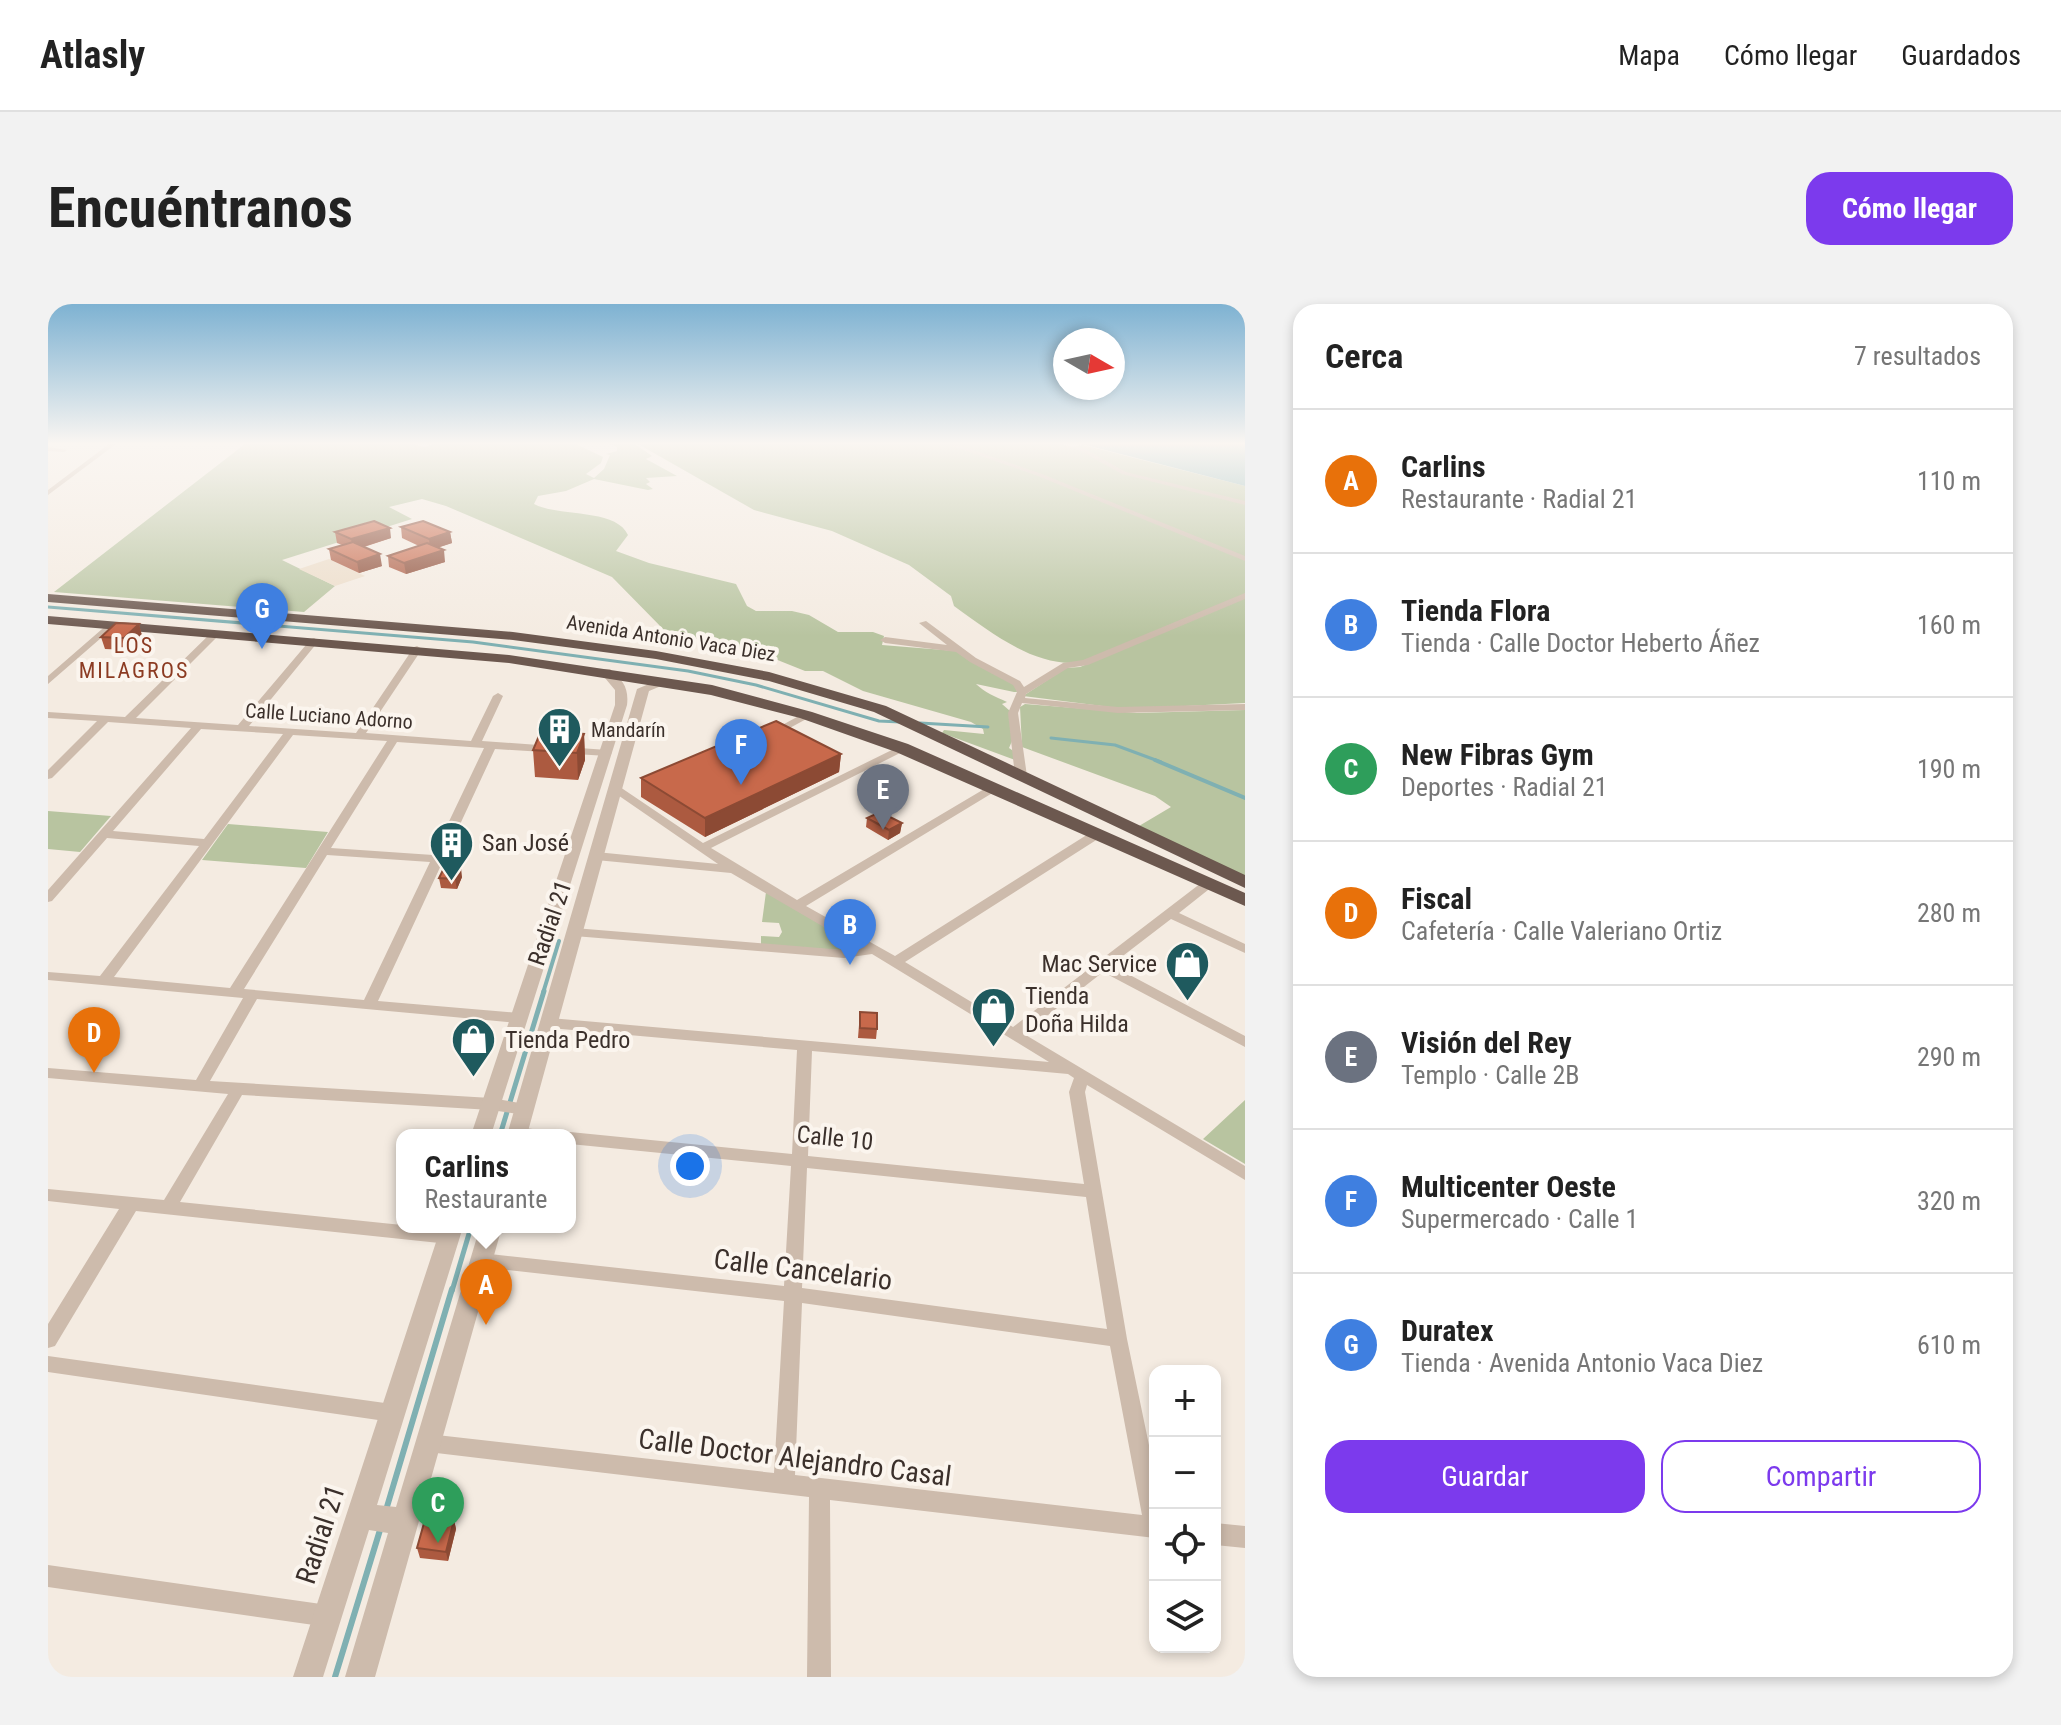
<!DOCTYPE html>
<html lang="es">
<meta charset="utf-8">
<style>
:root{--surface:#fff;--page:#f2f2f2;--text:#222;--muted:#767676;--line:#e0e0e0;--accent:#7c3aed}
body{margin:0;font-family:"Roboto Condensed",sans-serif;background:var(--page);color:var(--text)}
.controls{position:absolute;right:24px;bottom:24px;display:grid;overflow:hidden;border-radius:16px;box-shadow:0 4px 12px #0003}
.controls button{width:72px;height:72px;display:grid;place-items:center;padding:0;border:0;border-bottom:2px solid var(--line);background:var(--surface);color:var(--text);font:40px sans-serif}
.compass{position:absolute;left:1005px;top:24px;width:72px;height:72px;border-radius:50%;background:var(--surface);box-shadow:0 4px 12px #0003;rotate:99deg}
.you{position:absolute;left:642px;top:862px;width:28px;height:28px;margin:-20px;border:6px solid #fff;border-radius:50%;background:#1a73e8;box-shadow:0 0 0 12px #1a73e833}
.badge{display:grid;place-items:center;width:52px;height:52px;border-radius:50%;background:var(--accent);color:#fff;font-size:26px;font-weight:700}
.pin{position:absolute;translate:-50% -66px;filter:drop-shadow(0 2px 4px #0008)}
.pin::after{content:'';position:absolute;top:42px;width:28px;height:24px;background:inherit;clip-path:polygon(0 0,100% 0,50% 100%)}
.popup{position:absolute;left:348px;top:825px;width:180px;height:104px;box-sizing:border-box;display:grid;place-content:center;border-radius:16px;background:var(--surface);filter:drop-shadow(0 2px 6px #0005);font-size:26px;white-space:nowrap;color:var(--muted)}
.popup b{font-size:30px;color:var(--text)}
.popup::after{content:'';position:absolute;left:50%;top:100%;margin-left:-16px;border:16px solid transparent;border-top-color:var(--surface)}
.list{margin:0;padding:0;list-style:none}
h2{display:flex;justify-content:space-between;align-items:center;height:104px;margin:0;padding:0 32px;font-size:34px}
h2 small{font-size:26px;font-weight:400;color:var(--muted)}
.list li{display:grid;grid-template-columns:52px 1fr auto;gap:24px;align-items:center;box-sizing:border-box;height:144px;padding:0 32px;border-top:2px solid var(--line)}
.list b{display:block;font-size:30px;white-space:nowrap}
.list p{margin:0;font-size:26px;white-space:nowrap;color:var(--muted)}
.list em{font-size:26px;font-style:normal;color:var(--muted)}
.actions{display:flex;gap:16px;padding:24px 32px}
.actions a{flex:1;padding:18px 0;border:2px solid var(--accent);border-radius:24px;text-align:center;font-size:28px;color:var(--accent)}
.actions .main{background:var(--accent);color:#fff}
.icon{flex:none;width:44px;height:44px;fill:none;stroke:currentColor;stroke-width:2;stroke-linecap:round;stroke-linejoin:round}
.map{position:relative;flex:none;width:1197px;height:1373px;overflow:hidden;border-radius:24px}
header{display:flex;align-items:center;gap:48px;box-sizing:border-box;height:112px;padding:0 40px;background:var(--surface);border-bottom:2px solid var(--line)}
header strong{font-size:38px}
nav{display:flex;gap:44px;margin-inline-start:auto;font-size:28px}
.intro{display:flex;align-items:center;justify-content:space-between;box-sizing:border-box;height:192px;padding:0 48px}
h1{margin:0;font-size:56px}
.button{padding:20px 36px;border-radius:24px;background:var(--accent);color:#fff;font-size:28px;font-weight:700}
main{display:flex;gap:48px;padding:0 48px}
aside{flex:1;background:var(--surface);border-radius:24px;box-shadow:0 4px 12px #0003}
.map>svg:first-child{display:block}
</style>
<header>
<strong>Atlasly</strong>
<nav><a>Mapa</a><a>Cómo llegar</a><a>Guardados</a></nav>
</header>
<div class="intro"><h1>Encuéntranos</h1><a class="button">Cómo llegar</a></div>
<main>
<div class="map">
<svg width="1197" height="1373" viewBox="0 0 1197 1373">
<rect width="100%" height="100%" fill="#f4ebe1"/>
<path fill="#b8c4a0" d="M197 140H365L377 143 385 140H528L555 153 553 159 538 170 546 174 556 165 562 151 558 150 569 147V143L562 140H587L604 152 598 155 629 172 598 174 602 178 598 180 605 185 600 186 546 175 518 187 490 192 486 200C510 213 568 204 580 231L568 247 601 259 688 280 699 302 708 307H744L761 311 790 328H825L836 332 834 341 908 347 968 382 969 388H966L928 380C936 388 948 393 959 398L954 400 962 407 964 437 961 444 967 448V456L894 429 896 426 936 430 935 425 923 418 815 387 775 367H757L727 355 617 327 564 273 398 202 374 195 341 203 364 215 234 256 287 282 256 308 6 288Z
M590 140H900L992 172 1197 256V291L1036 358C988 365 944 329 906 302L903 292 861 261 784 227 706 206Z
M905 140H1011L1032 145 1068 166 1027 142 1035 141 1197 182V254L989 169Z
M1197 294V399L1078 405 975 392 1018 364 1032 363Z
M977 400 1089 409 1197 406V573L1091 522 1123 503 1107 492 974 443 972 403Z
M0 507 63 512 32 548 0 545Z
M180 520 280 528 258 564 154 556Z
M718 588 806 640 807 647 713 641V632L731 633 734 628 731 619 714 618Z
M1197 796V860L1155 835Z"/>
<path fill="#ecdcc8" d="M281 255 317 272 287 282 251 265Z"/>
<path fill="#7fb0b2" d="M1034 140H1197V182Z"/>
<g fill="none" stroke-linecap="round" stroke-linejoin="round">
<path stroke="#7fb0b2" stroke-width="3" d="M0 303 425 338 640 367 708 381 831 417 852 418
M872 419 940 423
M1003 434 1067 441 1113 458"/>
<path stroke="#7fb0b2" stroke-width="4" d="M1107 456 1197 494
M495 689 511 637"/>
<path stroke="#7fb0b2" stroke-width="5" d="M452 831 496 687
M404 987 423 923"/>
<path stroke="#7fb0b2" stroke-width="6" d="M338 1206 404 985
M287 1373 332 1226"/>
<path fill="#cdbbac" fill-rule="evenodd" d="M61 140H68L0 191V186Z
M899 140H908L994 170 1197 252V257L990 172Z
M1010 140 1035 144 1078 168 1197 197V201L1074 170 1031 146Z
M0 143 19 146 16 148 0 147Z
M1197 289V295L1040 361 1020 364 978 390 977 394 1070 403 1197 400V406L1070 409 974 399 970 409 979 472 973 475 967 472 960 409 969 388 965 381 922 358 908 348 837 339 832 336 837 333 899 341 871 319 878 317 928 354 972 377 976 383 1015 359 1035 356Z
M61 319 68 321 0 380V372Z
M165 327 173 329 88 414 190 421 263 335 266 334 271 337 269 339 201 422 308 429 366 343 369 342 374 345 318 429 423 437 445 392 450 389 455 392 434 437 559 446 564 449 559 452 447 445 330 697 471 709 478 714 476 717 471 719 209 695 162 777 443 794 483 801 485 805 483 809 477 811 443 806 194 791 132 898 354 921V923L401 926 407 928 410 933 407 938 401 940 88 907 7 1042 0 1044V1020L71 905 0 897V885L116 896 180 790 0 774V764L148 776 195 694 0 676V668L52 672 151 542 59 534 4 597 0 598V586L143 424 60 418 4 474 0 475V466L49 417 0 414V408L77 413ZM153 425 235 430 156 535 65 527ZM245 431 339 437 182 684 66 673ZM349 438 436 444 385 551 283 544ZM279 551 382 558 316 696 196 685Z
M758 408 762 409V413L727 432 723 433 718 430Z
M854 441 858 442V446L663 544 749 596 943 481H951V485L758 602 847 652 1045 527H1053V533L857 658 965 723 1157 576H1165L1167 579 1165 582 1131 609 1197 640V649L1123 615 1063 661 1197 732V743L1055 668 976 730 1197 862V876L1039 781 1037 788 1079 1035 1107 1170V1234L782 1196 783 1373H759L761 1193 380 1148 373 1146 370 1139 373 1132 380 1130 726 1169 736 997 433 963 427 961 424 956 427 951 433 949 736 982 743 862 522 840V831H516L522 828 744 850 749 746 502 724 497 722 495 719 497 716 502 714 1001 758 824 650 796 654 526 632 519 628 526 624 796 646 812 644 683 569 548 556 542 552 548 548 670 560 564 487V483H572L655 539ZM764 747 1020 770 1026 774 1021 788 1036 880 760 852ZM759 864 1038 893 1059 1025 754 984ZM754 999 1062 1042 1094 1211 747 1171Z
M470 823 499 827 501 831H463L464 825Z
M0 1052 344 1100 351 1103 354 1109 351 1115 344 1118 0 1068Z
M1167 1219 1197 1222V1244L1167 1241Z
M0 1261 280 1301 288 1304 291 1312 288 1320 280 1323 0 1283Z"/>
<path fill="#cdbbac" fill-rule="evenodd" d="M554 365H562C575 376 581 384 579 401L443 831H423L567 401V386L552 368Z
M615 374 625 377 601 387 479 831H459L589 385Z
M393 923H415L329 1201 348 1203 432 923H454L327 1373H297L340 1229 321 1226 275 1373H245Z"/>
<path fill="#6c584f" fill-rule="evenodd" d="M0 290 465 328 608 347 721 368 838 402 1197 571V584L826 408 721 377 608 355 465 336 0 298Z
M0 312 461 351 664 381 764 408 860 440 1197 589V602L848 448 752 414 663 391 461 359 0 320Z"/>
</g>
<path fill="#ac5a40" d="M353 223 402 228 404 239 389 244 397 258 358 270 341 263 340 252 371 242 354 234Z
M287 228 343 234 316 243 334 262 311 269 283 256 281 245 294 241 289 239Z
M91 320 94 332 80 346 57 345 53 333Z
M536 430 537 456 530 476 487 473 485 446Z
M793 450 791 468 657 533 593 493V474Z
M819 514 854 519 852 529 840 536 818 523Z
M414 573 409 585 393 584 391 574Z
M812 708 829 725 828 735 810 734Z
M406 1216 408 1225 400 1257 372 1254 369 1244Z"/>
<path fill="#8c4a34" d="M342 224 343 234 305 246 303 235Z
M402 228 404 239 382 246 381 235Z
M396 246 397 258 358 270 356 259Z
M332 250 334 262 311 269 309 258Z
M91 320 94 332 80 346 76 334Z
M536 430 537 456 530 476 529 449Z
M793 450 791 468 657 533V514Z
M854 519 852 529 840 536 841 526Z
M413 564 414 573 409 585 407 575Z
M406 1216 408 1225 400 1257 398 1248Z"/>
<path fill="#c8694b" stroke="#8c4a34" stroke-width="2" d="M326 217 342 224 303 235 287 228Z
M375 217 402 228 381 235 353 223Z
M305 238 332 250 309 258 281 245Z
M379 239 396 246 356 259 340 252Z
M68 319 91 320 76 334 53 333Z
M728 417 793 450 657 514 593 474Z
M493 427 536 430 529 449 485 446Z
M832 508 854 519 841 526 819 514Z
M397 562 413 564 407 575 391 574Z
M812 708 829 709V725L812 724Z
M378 1212 406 1216 398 1248 369 1244Z"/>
<linearGradient id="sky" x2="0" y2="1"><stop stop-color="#7eb2d2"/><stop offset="0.42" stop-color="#faf6f2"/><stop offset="1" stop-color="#faf6f2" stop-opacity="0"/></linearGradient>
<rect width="1197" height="332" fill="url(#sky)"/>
<defs>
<symbol id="building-pin" viewBox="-11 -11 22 30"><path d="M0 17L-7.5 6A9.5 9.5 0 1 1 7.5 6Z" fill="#1f5a5e" stroke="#fbf5ee"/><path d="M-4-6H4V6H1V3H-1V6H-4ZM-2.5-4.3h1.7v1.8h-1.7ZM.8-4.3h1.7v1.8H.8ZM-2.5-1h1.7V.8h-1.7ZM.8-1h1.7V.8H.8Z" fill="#fff"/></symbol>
<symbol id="shop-pin" viewBox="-11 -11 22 30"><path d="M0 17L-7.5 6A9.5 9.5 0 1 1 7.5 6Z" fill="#1f5a5e" stroke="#fbf5ee"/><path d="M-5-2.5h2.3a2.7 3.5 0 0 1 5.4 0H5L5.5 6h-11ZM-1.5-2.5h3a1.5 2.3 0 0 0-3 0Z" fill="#fff"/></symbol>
</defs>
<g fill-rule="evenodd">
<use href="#building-pin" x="486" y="400" width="51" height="69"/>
<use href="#building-pin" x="378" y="514" width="51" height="69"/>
<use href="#shop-pin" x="1114" y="634" width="51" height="69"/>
<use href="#shop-pin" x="920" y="680" width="51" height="69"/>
<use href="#shop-pin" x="400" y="710" width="51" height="69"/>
</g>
<g text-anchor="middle" stroke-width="8" stroke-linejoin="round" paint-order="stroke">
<g font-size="20" fill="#3b302b" stroke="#fbf5ee">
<text transform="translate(623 334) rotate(9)" y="7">Avenida Antonio Vaca Diez</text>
<text transform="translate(281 412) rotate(4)" y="7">Calle Luciano Adorno</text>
</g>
<g font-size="20" fill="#3b302b" stroke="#fbf5ee" text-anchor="start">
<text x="543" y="433">Mandarín</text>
</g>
<g font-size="22" letter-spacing="2" fill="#8c3b22" stroke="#fbf5ee">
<text x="86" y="349">LOS<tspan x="86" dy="25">MILAGROS</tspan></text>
</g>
<g font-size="24" fill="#3b302b" stroke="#fbf5ee" text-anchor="start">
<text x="434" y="547">San José</text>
<text x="1109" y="668" text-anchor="end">Mac Service</text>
<text x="977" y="700">Tienda<tspan x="977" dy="28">Doña Hilda</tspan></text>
<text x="457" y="744">Tienda Pedro</text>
</g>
<g font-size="24" fill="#3b302b" stroke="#fbf5ee">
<text transform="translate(502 619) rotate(-71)" y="8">Radial 21</text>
<text transform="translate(787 834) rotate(6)" y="8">Calle 10</text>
</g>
<g font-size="28" fill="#3b302b" stroke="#fbf5ee">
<text transform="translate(755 965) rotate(7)" y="10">Calle Cancelario</text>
<text transform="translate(747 1153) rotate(7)" y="10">Calle Doctor Alejandro Casal</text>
<text transform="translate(272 1230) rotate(-72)" y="10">Radial 21</text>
</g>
</g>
</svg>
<div class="controls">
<button>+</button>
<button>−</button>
<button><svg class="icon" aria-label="locate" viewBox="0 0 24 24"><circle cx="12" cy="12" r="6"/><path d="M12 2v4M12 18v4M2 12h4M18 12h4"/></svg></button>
<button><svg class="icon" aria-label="layers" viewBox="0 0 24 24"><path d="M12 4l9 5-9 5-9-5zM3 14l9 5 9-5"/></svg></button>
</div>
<svg class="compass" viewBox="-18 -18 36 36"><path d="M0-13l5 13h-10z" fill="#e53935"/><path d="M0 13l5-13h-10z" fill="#767676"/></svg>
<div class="you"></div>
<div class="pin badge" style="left:438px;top:1021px;background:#e8710a">A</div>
<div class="popup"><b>Carlins</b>Restaurante</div>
<div class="pin badge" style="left:802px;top:661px;background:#3f7fe0">B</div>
<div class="pin badge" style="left:390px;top:1239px;background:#2e9e5b">C</div>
<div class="pin badge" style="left:46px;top:769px;background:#e8710a">D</div>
<div class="pin badge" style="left:835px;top:526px;background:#6b7280">E</div>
<div class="pin badge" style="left:693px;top:481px;background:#3f7fe0">F</div>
<div class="pin badge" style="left:214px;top:345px;background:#3f7fe0">G</div>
</div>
<aside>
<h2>Cerca<small>7 resultados</small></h2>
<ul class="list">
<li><span class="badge" style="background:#e8710a">A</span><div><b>Carlins</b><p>Restaurante · Radial 21</p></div><em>110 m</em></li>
<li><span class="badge" style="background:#3f7fe0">B</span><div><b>Tienda Flora</b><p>Tienda · Calle Doctor Heberto Áñez</p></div><em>160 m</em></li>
<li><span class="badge" style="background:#2e9e5b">C</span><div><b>New Fibras Gym</b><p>Deportes · Radial 21</p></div><em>190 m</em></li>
<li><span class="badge" style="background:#e8710a">D</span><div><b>Fiscal</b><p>Cafetería · Calle Valeriano Ortiz</p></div><em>280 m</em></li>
<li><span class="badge" style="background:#6b7280">E</span><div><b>Visión del Rey</b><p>Templo · Calle 2B</p></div><em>290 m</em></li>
<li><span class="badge" style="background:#3f7fe0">F</span><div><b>Multicenter Oeste</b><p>Supermercado · Calle 1</p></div><em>320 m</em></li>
<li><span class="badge" style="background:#3f7fe0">G</span><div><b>Duratex</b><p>Tienda · Avenida Antonio Vaca Diez</p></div><em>610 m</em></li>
</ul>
<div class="actions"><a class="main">Guardar</a><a>Compartir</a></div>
</aside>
</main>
